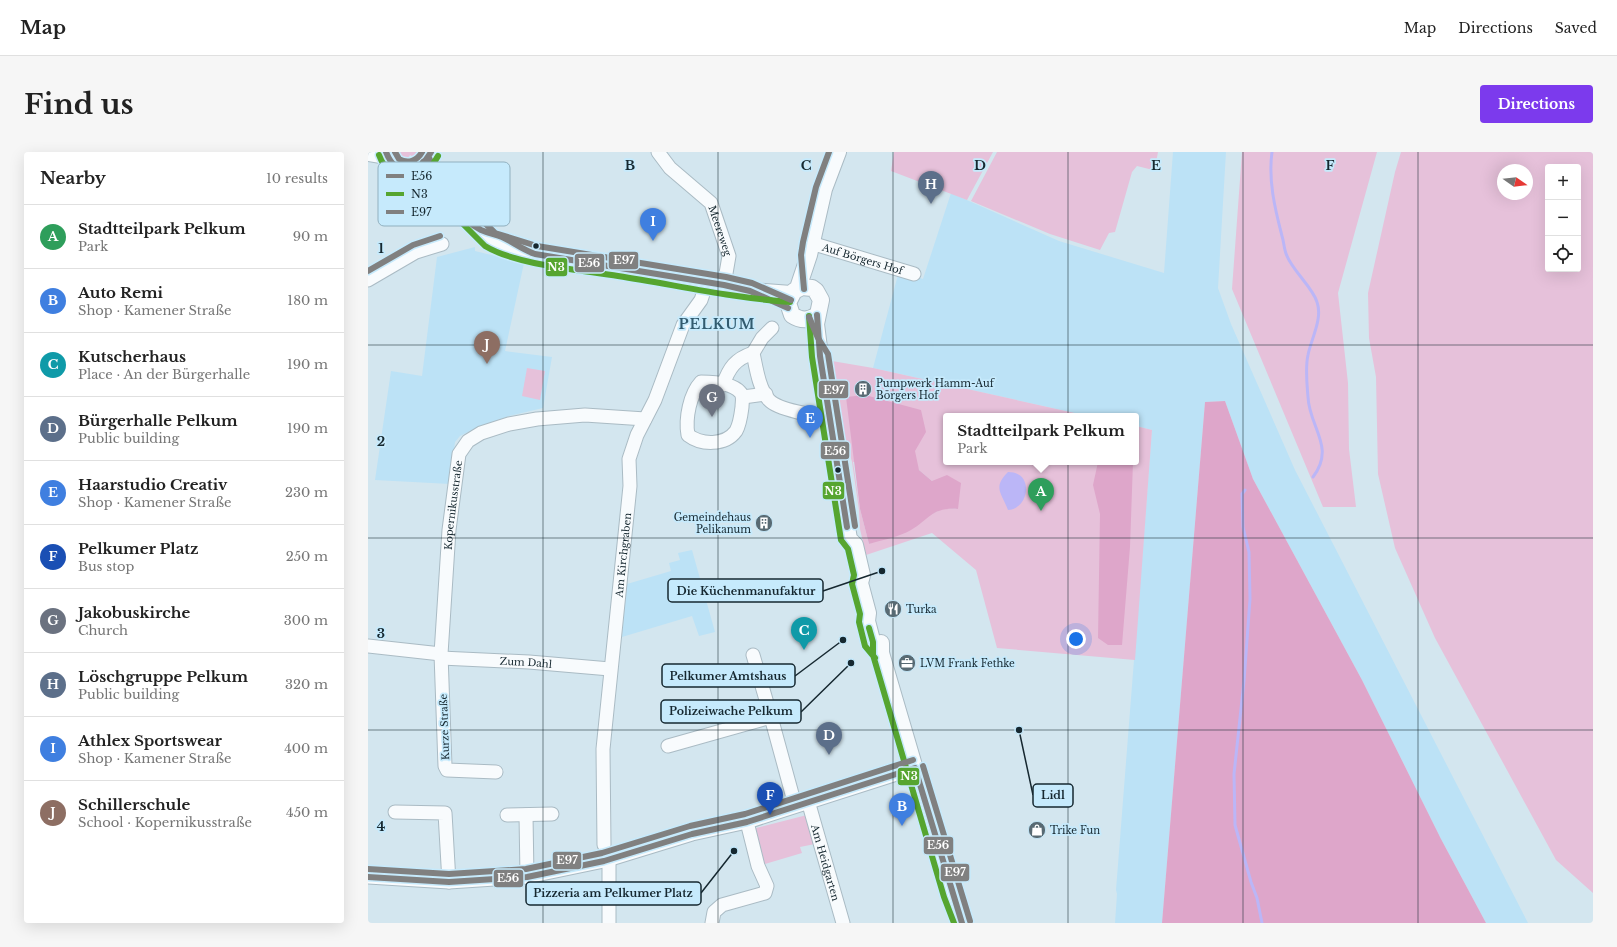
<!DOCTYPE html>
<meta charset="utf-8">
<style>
:root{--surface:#fff;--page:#f6f6f6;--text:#222;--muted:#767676;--line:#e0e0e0;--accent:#7c3aed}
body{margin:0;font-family:"Libre Baskerville",serif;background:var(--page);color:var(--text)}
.controls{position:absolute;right:12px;top:12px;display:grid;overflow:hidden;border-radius:4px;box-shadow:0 4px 16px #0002}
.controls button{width:36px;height:36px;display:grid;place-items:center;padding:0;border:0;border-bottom:1px solid var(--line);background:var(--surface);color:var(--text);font:20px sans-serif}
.compass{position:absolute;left:1129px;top:12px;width:36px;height:36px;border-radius:50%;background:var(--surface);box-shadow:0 4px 16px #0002;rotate:104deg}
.you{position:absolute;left:708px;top:487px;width:14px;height:14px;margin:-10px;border:3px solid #fff;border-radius:50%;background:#1a73e8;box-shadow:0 0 0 6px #1a73e833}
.badge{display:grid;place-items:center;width:26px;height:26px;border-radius:50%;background:var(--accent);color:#fff;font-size:13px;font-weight:700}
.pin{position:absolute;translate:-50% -33px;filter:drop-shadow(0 1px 2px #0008)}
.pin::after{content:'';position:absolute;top:21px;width:14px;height:12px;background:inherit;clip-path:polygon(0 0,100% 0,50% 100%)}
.popup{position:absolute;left:575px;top:261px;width:196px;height:52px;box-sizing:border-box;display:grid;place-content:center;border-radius:4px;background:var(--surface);filter:drop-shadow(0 1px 3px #0005);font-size:13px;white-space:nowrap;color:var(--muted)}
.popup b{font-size:15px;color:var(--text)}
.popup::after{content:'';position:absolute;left:50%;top:100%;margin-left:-8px;border:8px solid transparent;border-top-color:var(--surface)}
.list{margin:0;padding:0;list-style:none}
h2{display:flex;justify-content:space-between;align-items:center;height:52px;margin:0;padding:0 16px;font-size:17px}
h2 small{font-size:13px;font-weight:400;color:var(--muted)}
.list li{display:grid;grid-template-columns:26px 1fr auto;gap:12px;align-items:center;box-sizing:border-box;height:64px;padding:0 16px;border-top:1px solid var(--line)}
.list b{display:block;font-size:15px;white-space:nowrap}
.list p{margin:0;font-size:13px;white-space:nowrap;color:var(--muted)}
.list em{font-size:13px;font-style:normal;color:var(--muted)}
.icon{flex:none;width:22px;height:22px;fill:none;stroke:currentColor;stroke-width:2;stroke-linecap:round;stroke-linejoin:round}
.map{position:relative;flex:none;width:1225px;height:771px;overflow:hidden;border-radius:4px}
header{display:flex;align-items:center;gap:24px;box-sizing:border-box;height:56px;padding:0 20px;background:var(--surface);border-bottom:1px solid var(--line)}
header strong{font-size:19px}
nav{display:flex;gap:22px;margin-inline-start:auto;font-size:14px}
.intro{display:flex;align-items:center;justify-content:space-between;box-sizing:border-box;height:96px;padding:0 24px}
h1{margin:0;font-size:28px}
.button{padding:10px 18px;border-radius:4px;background:var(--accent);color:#fff;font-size:14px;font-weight:700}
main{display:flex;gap:24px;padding:0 24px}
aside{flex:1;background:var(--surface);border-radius:4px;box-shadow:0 4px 16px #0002}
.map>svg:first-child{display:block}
</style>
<header>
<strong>Map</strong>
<nav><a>Map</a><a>Directions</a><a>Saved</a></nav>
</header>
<div class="intro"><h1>Find us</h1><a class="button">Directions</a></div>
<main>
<aside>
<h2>Nearby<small>10 results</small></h2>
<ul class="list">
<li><span class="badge" style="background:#2e9e5b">A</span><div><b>Stadtteilpark Pelkum</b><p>Park</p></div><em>90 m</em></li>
<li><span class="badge" style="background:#3f7fe0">B</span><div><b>Auto Remi</b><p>Shop · Kamener Straße</p></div><em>180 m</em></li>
<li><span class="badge" style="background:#0f9aa8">C</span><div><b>Kutscherhaus</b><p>Place · An der Bürgerhalle</p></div><em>190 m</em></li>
<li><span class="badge" style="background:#5c6f8a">D</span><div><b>Bürgerhalle Pelkum</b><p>Public building</p></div><em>190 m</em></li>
<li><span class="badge" style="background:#3f7fe0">E</span><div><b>Haarstudio Creativ</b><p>Shop · Kamener Straße</p></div><em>230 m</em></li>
<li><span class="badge" style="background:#1a4fb4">F</span><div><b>Pelkumer Platz</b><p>Bus stop</p></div><em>250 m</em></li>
<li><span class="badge" style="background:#6b7280">G</span><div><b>Jakobuskirche</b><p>Church</p></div><em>300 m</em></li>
<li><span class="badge" style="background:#5c6f8a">H</span><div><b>Löschgruppe Pelkum</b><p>Public building</p></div><em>320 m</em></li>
<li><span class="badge" style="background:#3f7fe0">I</span><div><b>Athlex Sportswear</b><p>Shop · Kamener Straße</p></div><em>400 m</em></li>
<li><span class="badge" style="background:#8d6e63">J</span><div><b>Schillerschule</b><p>School · Kopernikusstraße</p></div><em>450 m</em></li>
</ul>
</aside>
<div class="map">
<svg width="1225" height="771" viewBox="0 0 1225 771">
<rect width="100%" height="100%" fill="#d3e6ef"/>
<path fill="#bce2f6" d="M805 0H858L850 136 863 172 927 318 1160 771H1118L1073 687 994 528 885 327 857 249 837 250 794 771H747L749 742 748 738 784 278 768 274V264H720L505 216 531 119 555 127 583 41 691 89 796 121Z
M107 95V99L156 111 137 199 184 205 175 256 141 264 110 275 92 284 87 290 82 332 7 328 23 219 54 224 69 105Z
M324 398 347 480 331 484 324 464 254 485 259 432 303 419 301 411 312 408 310 401Z"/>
<path fill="#e6c1da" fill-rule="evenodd" d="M29 0H53L48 6 42 3 39 8 33 6Z
M526 0H625L599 48 523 19Z
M629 0H790L787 16 785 18 769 14 764 20 747 80 741 81 732 98 682 82 603 49Z
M874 0H1009L970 141 980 231 981 297 988 355H955L864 137Z
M1033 0H1225V741L1188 708 1067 486 1027 396 1010 322 1008 225 1001 186 1000 141 1027 20ZM1180 15H1210V117H1180ZM1135 18H1159V42H1135Z
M464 209 505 216 720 264H578V310H768V274L784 278 767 508 629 496 608 418 564 381 498 403 492 377 491 358 484 310 477 285ZM542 301 551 318 564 329 590 357 576 356 501 392 492 357 485 310Z
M159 216 177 219 172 248 154 244Z
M439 663 447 692 432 695 434 701 397 712 391 707 384 677Z"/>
<path fill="#dea6ca" d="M497 243 553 258 558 280 547 299 551 318 564 329 579 323 593 331 590 357C564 355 562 367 543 378 531 385 514 388 501 392L492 357 478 245Z
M857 249 885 327 994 528 1073 687 1118 771H794L837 250Z
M730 310H765L762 395 754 493H740L730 486 732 362 725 333Z"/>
<path fill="#bbb6f7" d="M640 320C667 320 661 357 640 358 634 341 624 336 640 320Z"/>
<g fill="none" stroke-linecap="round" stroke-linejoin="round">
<path stroke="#bbb6f7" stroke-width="3" d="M904 0C900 28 907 57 914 84 916 90 916 98 919 104 925 119 945 136 949 150 955 167 943 187 940 203 937 216 939 232 940 245 941 275 968 295 945 325
M877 338 874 342 875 375 881 400 882 447 876 529 866 622 867 673 883 730 889 746 894 771"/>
<defs>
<g id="minor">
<path id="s1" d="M290 0 302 16 343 51 361 104 356 133"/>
<path id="s2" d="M443 91 546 122"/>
<path d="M0 128 48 100 74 92"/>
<path d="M404 176 394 186 385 201C388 215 391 237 401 248 410 258 447 264 461 265"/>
<path d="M333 230C345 230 364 231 372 240 376 244 374 250 374 255 373 263 372 272 368 279 357 294 333 293 320 283 317 266 322 242 333 230Z"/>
<path d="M355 233C361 216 367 207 385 201"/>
<path d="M375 245 398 242"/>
<path d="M0 494 73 502"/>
<path d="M385 503 403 565"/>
<path id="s3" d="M73 506 161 510 242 517"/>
<path d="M300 594 403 565 427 653"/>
<path id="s4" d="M128 620 79 618 77 614 73 502 81 378 91 302 100 289 113 281 141 272 169 267 217 263 277 267"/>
<path id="s5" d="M440 649 475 771"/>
<path d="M27 660 77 661 81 730"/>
<path d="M139 663 184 662"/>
<path d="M158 663 159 725"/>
<path id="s6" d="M236 693 235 597 262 334 261 307 269 283 287 248 315 173 333 148 339 130"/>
<path d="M241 708V771"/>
<path d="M0 725 81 730 159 725 236 709 324 682 379 670 547 616"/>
<path d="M344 771 346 760 354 753 397 741 399 734 390 714 379 670"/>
</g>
<path id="major" d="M18 0C23 25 55 23 63 0
M0 1 19 4
M50 16 82 46 122 88 133 93 167 102 334 129 382 139 423 142
M430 136 441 103 456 37 470 0
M449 163C440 169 433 169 424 163L420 151 426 139 434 135 444 136 448 139 453 148 448 172 452 204 479 375 481 387 487 393 494 423 492 431 500 461 499 469 505 492 513 501
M513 491V501L584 743 594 771"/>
</defs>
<use href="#minor" stroke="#aabbc4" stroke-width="15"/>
<use href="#major" stroke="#aabbc4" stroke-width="18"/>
<use href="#minor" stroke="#f8fbfd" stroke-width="13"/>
<use href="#major" stroke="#f8fbfd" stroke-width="16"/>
<defs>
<path id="bus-1" d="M18 0C28 26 51 22 63 0
M61 6C74 31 87 65 113 78 120 81 127 82 134 85 145 90 155 98 167 102L356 133 382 139 420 156
M449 163 452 204 479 375
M547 616 594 771
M0 725 81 730 159 725 236 709 324 682 379 670 547 616"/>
<path id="bus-2" d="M11 3C23 35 55 32 70 4
M45 22 117 94C148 113 213 118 250 124 308 133 365 146 422 150
M441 164 444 205 473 388 480 397 486 423 484 432 492 462 491 470 497 494 507 506
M501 476 505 490V503L576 745 586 771"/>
<path id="bus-3" d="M27 0 31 7C40 12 49 9 54 0
M55 10 127 81 169 94 358 125 384 131 423 148
M0 119 45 93 72 84
M436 137 433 103 435 90 448 35 461 0
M441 165 450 186 460 202 487 374
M555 614 602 769
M0 717 81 722 158 717 234 701 322 674 377 662 545 608"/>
</defs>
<use href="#bus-1" stroke="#c6eafc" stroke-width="9"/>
<use href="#bus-2" stroke="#c6eafc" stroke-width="9"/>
<use href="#bus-3" stroke="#c6eafc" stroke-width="9"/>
<use href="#bus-1" stroke="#808080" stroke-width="6"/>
<use href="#bus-2" stroke="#56a530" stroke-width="6"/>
<use href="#bus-3" stroke="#808080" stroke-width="6"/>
</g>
<path fill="none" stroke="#162830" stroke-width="1" stroke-opacity="0.55" d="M175 0V771M350 0V771M525 0V771M700 0V771M875 0V771M1050 0V771M0 193H1225M0 386H1225M0 578H1225"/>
<defs>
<symbol id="building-disc" viewBox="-11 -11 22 22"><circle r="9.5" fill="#586a73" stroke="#c6eafc"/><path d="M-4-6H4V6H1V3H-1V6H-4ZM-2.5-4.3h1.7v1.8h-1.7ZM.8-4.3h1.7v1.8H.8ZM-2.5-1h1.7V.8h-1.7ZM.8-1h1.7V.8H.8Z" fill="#fff"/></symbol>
<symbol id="restaurant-disc" viewBox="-11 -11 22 22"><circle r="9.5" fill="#586a73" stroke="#c6eafc"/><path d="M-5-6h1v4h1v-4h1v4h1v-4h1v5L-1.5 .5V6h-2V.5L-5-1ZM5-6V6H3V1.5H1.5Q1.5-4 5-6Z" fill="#fff"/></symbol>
<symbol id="office-disc" viewBox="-11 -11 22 22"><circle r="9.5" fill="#586a73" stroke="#c6eafc"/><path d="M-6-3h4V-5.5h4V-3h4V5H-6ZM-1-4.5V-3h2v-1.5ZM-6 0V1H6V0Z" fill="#fff"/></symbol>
<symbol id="shop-disc" viewBox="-11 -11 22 22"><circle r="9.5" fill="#586a73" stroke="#c6eafc"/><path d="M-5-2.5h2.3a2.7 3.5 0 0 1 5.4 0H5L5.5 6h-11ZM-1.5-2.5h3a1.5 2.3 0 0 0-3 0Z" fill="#fff"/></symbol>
</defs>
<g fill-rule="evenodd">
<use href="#building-disc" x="485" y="227" width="20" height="20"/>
<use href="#building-disc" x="386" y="361" width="20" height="20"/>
<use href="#restaurant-disc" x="515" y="447" width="20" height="20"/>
<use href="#office-disc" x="529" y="501" width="20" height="20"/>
<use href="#shop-disc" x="659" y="668" width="20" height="20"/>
</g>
<g fill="#162830" stroke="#c6eafc" stroke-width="1.5">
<circle cx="168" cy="94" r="3.5"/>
<circle cx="470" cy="318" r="3.5"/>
</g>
<g text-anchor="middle" stroke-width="3.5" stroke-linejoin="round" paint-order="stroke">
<g font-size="10" fill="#162830" stroke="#c6eafc">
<text dy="4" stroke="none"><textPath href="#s1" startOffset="103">Meereweg</textPath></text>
<text dy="4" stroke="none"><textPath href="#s2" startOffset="54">Auf Börgers Hof</textPath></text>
<text dy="4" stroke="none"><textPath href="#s4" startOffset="315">Kopernikusstraße</textPath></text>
<text dy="4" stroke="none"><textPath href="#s6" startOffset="291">Am Kirchgraben</textPath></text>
<text dy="4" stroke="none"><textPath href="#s3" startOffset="85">Zum Dahl</textPath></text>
<text transform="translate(76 575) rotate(-92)" y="4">Kurze Straße</text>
<text dy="4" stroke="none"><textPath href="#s5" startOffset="64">Am Heidgarten</textPath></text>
</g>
<g font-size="10" fill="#162830" stroke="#c6eafc" text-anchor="start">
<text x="508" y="235">Pumpwerk Hamm-Auf<tspan x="508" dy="12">Börgers Hof</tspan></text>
<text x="383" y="369" text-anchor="end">Gemeindehaus<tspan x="383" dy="12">Pelikanum</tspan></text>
<text x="538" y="461">Turka</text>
<text x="552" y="515">LVM Frank Fethke</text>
<text x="682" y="682">Trike Fun</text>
</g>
<g font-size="14" font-weight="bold" letter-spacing="1" fill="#325b6f" stroke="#c6eafc">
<text x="349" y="177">PELKUM</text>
</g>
</g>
<rect x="10" y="10" width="132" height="64" rx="6" fill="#c6eafc" stroke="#91b0bf" stroke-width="1"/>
<rect x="18" y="22" width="18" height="4" fill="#808080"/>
<rect x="18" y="40" width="18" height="4" fill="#56a530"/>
<rect x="18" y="58" width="18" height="4" fill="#808080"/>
<g font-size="11" fill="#162830">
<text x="43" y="28">E56</text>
<text x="43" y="46">N3</text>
<text x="43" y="64">E97</text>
</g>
<g font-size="13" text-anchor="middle" font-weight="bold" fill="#162830" stroke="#c6eafc" stroke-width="3.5" stroke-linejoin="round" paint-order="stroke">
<text x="262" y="18">B</text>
<text x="438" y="18">C</text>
<text x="612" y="18">D</text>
<text x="788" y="18">E</text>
<text x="962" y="18">F</text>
<text x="13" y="101">1</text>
<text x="13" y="294">2</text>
<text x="13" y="486">3</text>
<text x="13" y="679">4</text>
</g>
<path fill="none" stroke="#162830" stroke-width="1.5" d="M514 419L455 439M475 488L427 524M483 511L433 560M651 578L665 643M366 699L333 741"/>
<g fill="#162830" stroke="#c6eafc" stroke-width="1.5">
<circle cx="514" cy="419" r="4"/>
<circle cx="475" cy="488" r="4"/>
<circle cx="483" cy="511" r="4"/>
<circle cx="651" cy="578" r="4"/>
<circle cx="366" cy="699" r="4"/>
</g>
<g fill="#c6eafc" stroke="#162830" stroke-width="1.5">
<rect x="300" y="427" width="155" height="23" rx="4"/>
<rect x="294" y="512" width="133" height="23" rx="4"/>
<rect x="293" y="548" width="140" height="23" rx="4"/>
<rect x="665" y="632" width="40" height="23" rx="4"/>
<rect x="158" y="730" width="175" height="23" rx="4"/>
</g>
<g font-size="11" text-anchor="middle" font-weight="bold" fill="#162830">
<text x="378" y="443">Die Küchenmanufaktur</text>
<text x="360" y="528">Pelkumer Amtshaus</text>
<text x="363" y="563">Polizeiwache Pelkum</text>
<text x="685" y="647">Lidl</text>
<text x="245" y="745">Pizzeria am Pelkumer Platz</text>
</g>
<g stroke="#c6eafc" stroke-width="1.5">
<rect x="240" y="99" width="31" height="19" rx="4" fill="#808080"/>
<rect x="206" y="101" width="31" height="20" rx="4" fill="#808080"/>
<rect x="177" y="105" width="23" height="20" rx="4" fill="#56a530"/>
<rect x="450" y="228" width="31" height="19" rx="4" fill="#808080"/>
<rect x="452" y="289" width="30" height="19" rx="4" fill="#808080"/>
<rect x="454" y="329" width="23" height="19" rx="4" fill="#56a530"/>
<rect x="529" y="615" width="23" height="19" rx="4" fill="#56a530"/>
<rect x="555" y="684" width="31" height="19" rx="4" fill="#808080"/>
<rect x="184" y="699" width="30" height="19" rx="4" fill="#808080"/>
<rect x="572" y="711" width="30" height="19" rx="4" fill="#808080"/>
<rect x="125" y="717" width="31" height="19" rx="4" fill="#808080"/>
</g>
<g font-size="11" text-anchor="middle" font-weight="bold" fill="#fff">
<text x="256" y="112">E97</text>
<text x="221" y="115">E56</text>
<text x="188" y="119">N3</text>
<text x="466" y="242">E97</text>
<text x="467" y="303">E56</text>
<text x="465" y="343">N3</text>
<text x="541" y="628">N3</text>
<text x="570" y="697">E56</text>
<text x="199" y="712">E97</text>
<text x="587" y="724">E97</text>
<text x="140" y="730">E56</text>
</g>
</svg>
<div class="controls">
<button>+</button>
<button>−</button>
<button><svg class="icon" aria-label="locate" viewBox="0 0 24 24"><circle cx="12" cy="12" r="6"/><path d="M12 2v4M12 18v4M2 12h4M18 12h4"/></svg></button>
</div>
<svg class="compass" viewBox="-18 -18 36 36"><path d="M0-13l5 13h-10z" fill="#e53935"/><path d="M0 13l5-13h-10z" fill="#767676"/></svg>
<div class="you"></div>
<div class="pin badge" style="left:673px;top:359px;background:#2e9e5b">A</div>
<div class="popup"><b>Stadtteilpark Pelkum</b>Park</div>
<div class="pin badge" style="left:534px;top:674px;background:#3f7fe0">B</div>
<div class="pin badge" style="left:436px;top:498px;background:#0f9aa8">C</div>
<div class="pin badge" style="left:461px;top:603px;background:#5c6f8a">D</div>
<div class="pin badge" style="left:442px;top:286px;background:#3f7fe0">E</div>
<div class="pin badge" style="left:402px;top:663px;background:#1a4fb4">F</div>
<div class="pin badge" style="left:344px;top:265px;background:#6b7280">G</div>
<div class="pin badge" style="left:563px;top:52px;background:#5c6f8a">H</div>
<div class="pin badge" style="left:285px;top:89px;background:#3f7fe0">I</div>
<div class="pin badge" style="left:119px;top:212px;background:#8d6e63">J</div>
</div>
</main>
